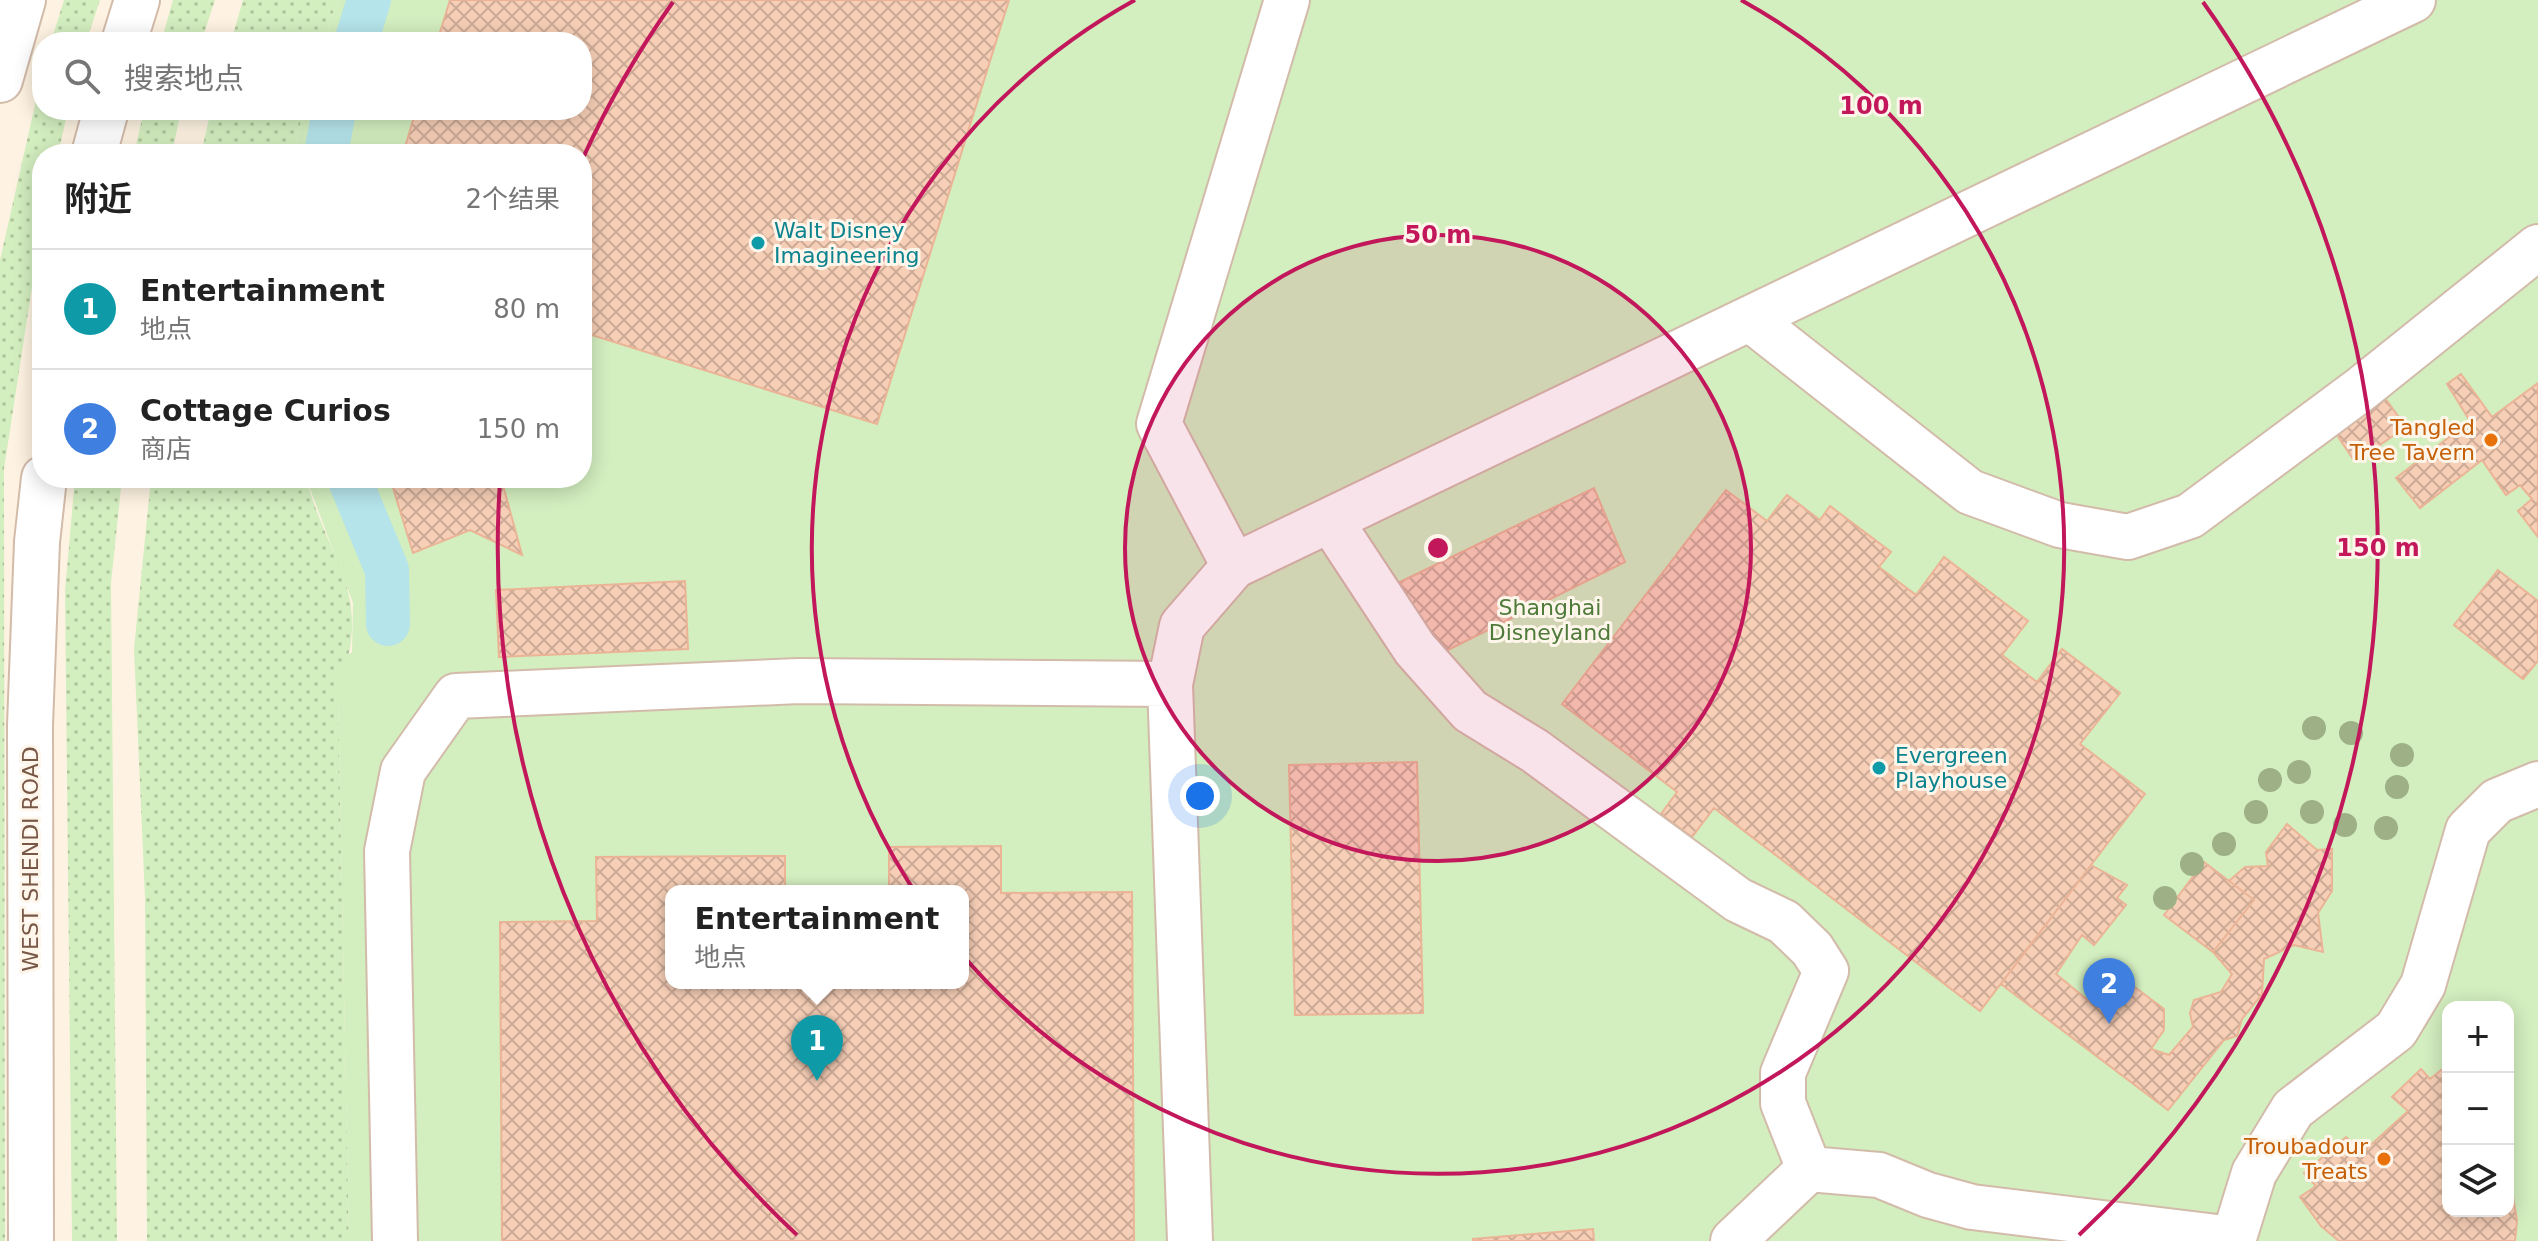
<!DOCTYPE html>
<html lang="zh">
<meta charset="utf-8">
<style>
:root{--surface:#fff;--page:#f2f2f2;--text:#222;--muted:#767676;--line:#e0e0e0;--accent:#2563eb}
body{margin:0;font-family:"DejaVu Sans","Noto Sans SC",sans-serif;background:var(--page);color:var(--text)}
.controls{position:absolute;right:24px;bottom:24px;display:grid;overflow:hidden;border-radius:16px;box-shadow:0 4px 20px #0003}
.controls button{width:72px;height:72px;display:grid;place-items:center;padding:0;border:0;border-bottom:2px solid var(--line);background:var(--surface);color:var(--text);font:40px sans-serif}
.you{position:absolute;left:1200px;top:796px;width:28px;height:28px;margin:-20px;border:6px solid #fff;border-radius:50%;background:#1a73e8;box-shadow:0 0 0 12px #1a73e833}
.badge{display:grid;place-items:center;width:52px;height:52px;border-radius:50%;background:var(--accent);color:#fff;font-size:26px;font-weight:700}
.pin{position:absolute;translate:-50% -66px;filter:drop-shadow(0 2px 4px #0008)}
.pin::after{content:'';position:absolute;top:42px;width:28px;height:24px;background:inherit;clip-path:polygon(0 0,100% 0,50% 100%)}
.popup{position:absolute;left:665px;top:885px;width:304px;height:104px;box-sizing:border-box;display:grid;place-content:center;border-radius:16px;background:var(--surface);filter:drop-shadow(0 2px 6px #0005);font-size:26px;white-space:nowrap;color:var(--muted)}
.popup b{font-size:30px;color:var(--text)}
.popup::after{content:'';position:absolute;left:50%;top:100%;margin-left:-16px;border:16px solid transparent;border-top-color:var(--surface)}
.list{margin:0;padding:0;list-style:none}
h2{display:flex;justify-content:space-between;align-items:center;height:104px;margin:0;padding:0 32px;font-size:34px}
h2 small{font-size:26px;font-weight:400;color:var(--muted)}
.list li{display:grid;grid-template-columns:52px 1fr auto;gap:24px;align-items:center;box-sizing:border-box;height:120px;padding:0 32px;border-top:2px solid var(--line)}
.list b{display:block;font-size:30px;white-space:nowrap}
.list p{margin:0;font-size:26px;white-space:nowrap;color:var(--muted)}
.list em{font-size:26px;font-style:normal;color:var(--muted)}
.icon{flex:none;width:44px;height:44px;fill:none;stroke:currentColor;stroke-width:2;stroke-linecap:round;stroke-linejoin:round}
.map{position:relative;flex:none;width:2538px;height:1241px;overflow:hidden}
.search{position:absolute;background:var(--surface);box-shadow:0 4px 20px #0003;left:32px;top:32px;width:560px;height:88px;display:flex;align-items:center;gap:20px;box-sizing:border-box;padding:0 28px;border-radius:32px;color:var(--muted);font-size:30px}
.panel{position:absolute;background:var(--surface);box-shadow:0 4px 20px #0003;left:32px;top:144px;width:560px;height:344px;border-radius:32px}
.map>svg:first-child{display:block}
</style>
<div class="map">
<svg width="2538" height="1241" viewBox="0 0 2538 1241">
<defs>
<pattern id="grass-dots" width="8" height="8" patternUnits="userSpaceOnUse" patternTransform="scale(2)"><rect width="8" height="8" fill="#d3eebf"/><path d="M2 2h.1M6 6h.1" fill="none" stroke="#b0c49d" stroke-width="1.8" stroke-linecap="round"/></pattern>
<pattern id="building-cross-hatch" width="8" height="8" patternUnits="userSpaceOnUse" patternTransform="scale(2)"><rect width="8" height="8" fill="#f7cfb7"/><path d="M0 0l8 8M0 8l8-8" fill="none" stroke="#cdab97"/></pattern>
</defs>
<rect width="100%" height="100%" fill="#fef3e2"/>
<path fill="url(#grass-dots)" d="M64 0H100L86 42H51Z
M173 0H215L201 42H161Z
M243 0H337L324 42H231Z
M42 74V110H68L58 154H42V222L4 469 5 1241H0V260Z
M144 110H181L172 154H134Z
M211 110H304L293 154H201Z
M75 478H122L111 583 117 1241H72L65 591Z
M151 478H306C330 567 375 591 338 691L349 1241H147L145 897 134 649Z"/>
<path fill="#d3eebf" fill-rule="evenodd" d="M337 0H2538V1241H349L338 691V664L352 652 353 603 306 478H582V154H293L304 110H582V42H324ZM671 891H963V983H671ZM2448 1007H2508V1211H2448Z"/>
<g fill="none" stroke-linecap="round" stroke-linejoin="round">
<path stroke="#b5e4ea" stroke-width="44" d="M356 42 369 0
M326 154 334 110
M349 478 387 570 388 624"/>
</g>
<path fill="url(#building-cross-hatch)" stroke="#ebb496" stroke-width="2" d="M450 0H1009L877 424 582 332V154H403L416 110H582V42H437Z
M2461 374 2492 417 2538 383V537L2518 511 2532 499 2520 485 2506 495 2482 460 2420 508 2396 478 2470 421 2447 384Z
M2385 398 2406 427 2355 462 2335 432Z
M390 478H501L522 555 470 530 413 553Z
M1594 488 1625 562 1434 657 1400 582Z
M1726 490 1767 521 1787 495 1820 520 1830 506 1891 552 1879 567 1916 595 1944 557 2028 621 2002 655 2037 682 2062 649 2120 693 2080 744 2145 794 1980 1011 1714 808 1692 837 1661 814 1677 792 1562 704Z
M2498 570 2538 601V661L2523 679 2454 625Z
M685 581 688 649 499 657 496 590Z
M1417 762 1423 1013 1295 1015 1289 765Z
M2287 824 2317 850 2332 849V891L2318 913 2323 952 2294 945 2264 959 2262 994 2242 1019 2237 1036 2224 1040 2168 1110 2001 984 2091 865 2127 885 2117 898 2126 905 2094 945 2082 935 2056 974 2090 1002 2103 986 2128 982 2164 1009V1030L2151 1049 2169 1055 2193 1027 2190 1013 2194 1000 2221 992 2232 974 2213 952 2254 900 2229 881 2245 867 2268 866 2266 852Z
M1001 846V893L1132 892 1134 1241H502L500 922 597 921 596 857 785 856V891H671V983H963V891H889V847Z
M2204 862 2254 900 2213 952 2164 915Z
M2445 1067 2448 1071V1211H2508V1166L2517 1221 2515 1241H2339L2321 1226 2300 1197 2316 1186 2304 1173 2346 1137 2363 1152 2408 1111 2392 1097 2421 1069 2430 1079Z
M1593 1229 1594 1241H1473V1239Z"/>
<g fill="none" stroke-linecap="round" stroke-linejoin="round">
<defs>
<path id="minor" d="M124 42 137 0
M0 80 23 0
M94 154 106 110
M1750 319 1970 492 2060 525 2128 537 2190 516 2361 389 2538 247
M1330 520 1415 649 1470 711 1535 751 1738 900 1784 922 1812 949 1826 971 1783 1073V1103L1809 1169
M1234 566 1159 424 1287 0
M31 1241 30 725 37 542 44 478
M395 1241 387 851 403 771 456 696 799 681 1170 684
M1190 1241 1170 684 1182 626 1234 566 2413 0
M1733 1241 1809 1169 1879 1175 1928 1195 1972 1207 2233 1239
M2233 1241 2254 1173 2293 1109 2396 1030 2423 985 2468 830 2497 801 2538 784"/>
</defs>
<use href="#minor" stroke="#d3bbaa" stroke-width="48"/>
<use href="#minor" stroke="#fff" stroke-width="44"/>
</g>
<g fill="#9db086">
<circle cx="2314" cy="728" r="12"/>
<circle cx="2351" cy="733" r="12"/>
<circle cx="2402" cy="755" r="12"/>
<circle cx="2299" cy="772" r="12"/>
<circle cx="2270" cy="780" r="12"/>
<circle cx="2397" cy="787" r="12"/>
<circle cx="2256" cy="812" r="12"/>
<circle cx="2312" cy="812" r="12"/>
<circle cx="2345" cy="825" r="12"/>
<circle cx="2386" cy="828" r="12"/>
<circle cx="2224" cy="844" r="12"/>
<circle cx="2192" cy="864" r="12"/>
<circle cx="2165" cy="898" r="12"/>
</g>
<circle cx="1438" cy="548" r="313" fill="#c2185b" fill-opacity=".12"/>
<g fill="none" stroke="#c2185b" stroke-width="4">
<circle cx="1438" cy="548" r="313"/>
<path d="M1741 0A626 626 0 1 1 1135 0"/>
<path d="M797 1235A940 940 0 0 1 500 482M583 158A940 940 0 0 1 673 2M2203 2A940 940 0 0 1 2079 1235"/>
</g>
<g fill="#0f9aa8" stroke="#fff6eb" stroke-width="3">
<circle cx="758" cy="243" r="8"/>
<circle cx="1879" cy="768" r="8"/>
</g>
<g fill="#e8710a" stroke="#fff6eb" stroke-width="3">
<circle cx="2491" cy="440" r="8"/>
<circle cx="2384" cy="1159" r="8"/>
</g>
<g text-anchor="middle" stroke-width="6" stroke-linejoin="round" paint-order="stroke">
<g font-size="22" fill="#0d838f" stroke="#fff6eb" text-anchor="start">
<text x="774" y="238">Walt Disney<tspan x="774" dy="25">Imagineering</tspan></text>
<text x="1895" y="763">Evergreen<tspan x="1895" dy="25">Playhouse</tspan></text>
</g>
<g font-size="22" fill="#c56008" stroke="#fff6eb" text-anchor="end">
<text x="2475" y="435">Tangled<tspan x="2475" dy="25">Tree Tavern</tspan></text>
<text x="2368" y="1154">Troubadour<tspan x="2368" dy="25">Treats</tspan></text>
</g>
<g font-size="22" fill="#4e7a3a" stroke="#fff6eb">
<text x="1550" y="615">Shanghai<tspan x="1550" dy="25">Disneyland</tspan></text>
</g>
<g font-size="22" fill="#795746" stroke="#fff6eb">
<text transform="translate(30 859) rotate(-90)" y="8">WEST SHENDI ROAD</text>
</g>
</g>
<circle cx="1438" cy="548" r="12" fill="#c2185b" stroke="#fff6eb" stroke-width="4"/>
<g font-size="24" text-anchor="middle" font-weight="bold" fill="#c2185b" stroke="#fff6eb" stroke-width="6" stroke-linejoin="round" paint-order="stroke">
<text x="1881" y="114">100 m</text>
<text x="1438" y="243">50 m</text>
<text x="2378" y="556">150 m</text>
</g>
</svg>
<div class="controls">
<button>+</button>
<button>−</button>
<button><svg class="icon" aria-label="layers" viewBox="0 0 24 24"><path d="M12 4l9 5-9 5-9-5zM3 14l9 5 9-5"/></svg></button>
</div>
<div class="you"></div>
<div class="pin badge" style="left:817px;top:1081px;background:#0f9aa8">1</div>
<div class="popup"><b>Entertainment</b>地点</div>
<div class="pin badge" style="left:2109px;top:1024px;background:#3f7fe0">2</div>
<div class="search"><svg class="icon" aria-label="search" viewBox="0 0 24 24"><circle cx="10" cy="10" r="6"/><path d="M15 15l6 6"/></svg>搜索地点</div>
<section class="panel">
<h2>附近<small>2个结果</small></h2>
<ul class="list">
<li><span class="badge" style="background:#0f9aa8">1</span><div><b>Entertainment</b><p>地点</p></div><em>80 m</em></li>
<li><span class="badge" style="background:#3f7fe0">2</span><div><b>Cottage Curios</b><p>商店</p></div><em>150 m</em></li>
</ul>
</section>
</div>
